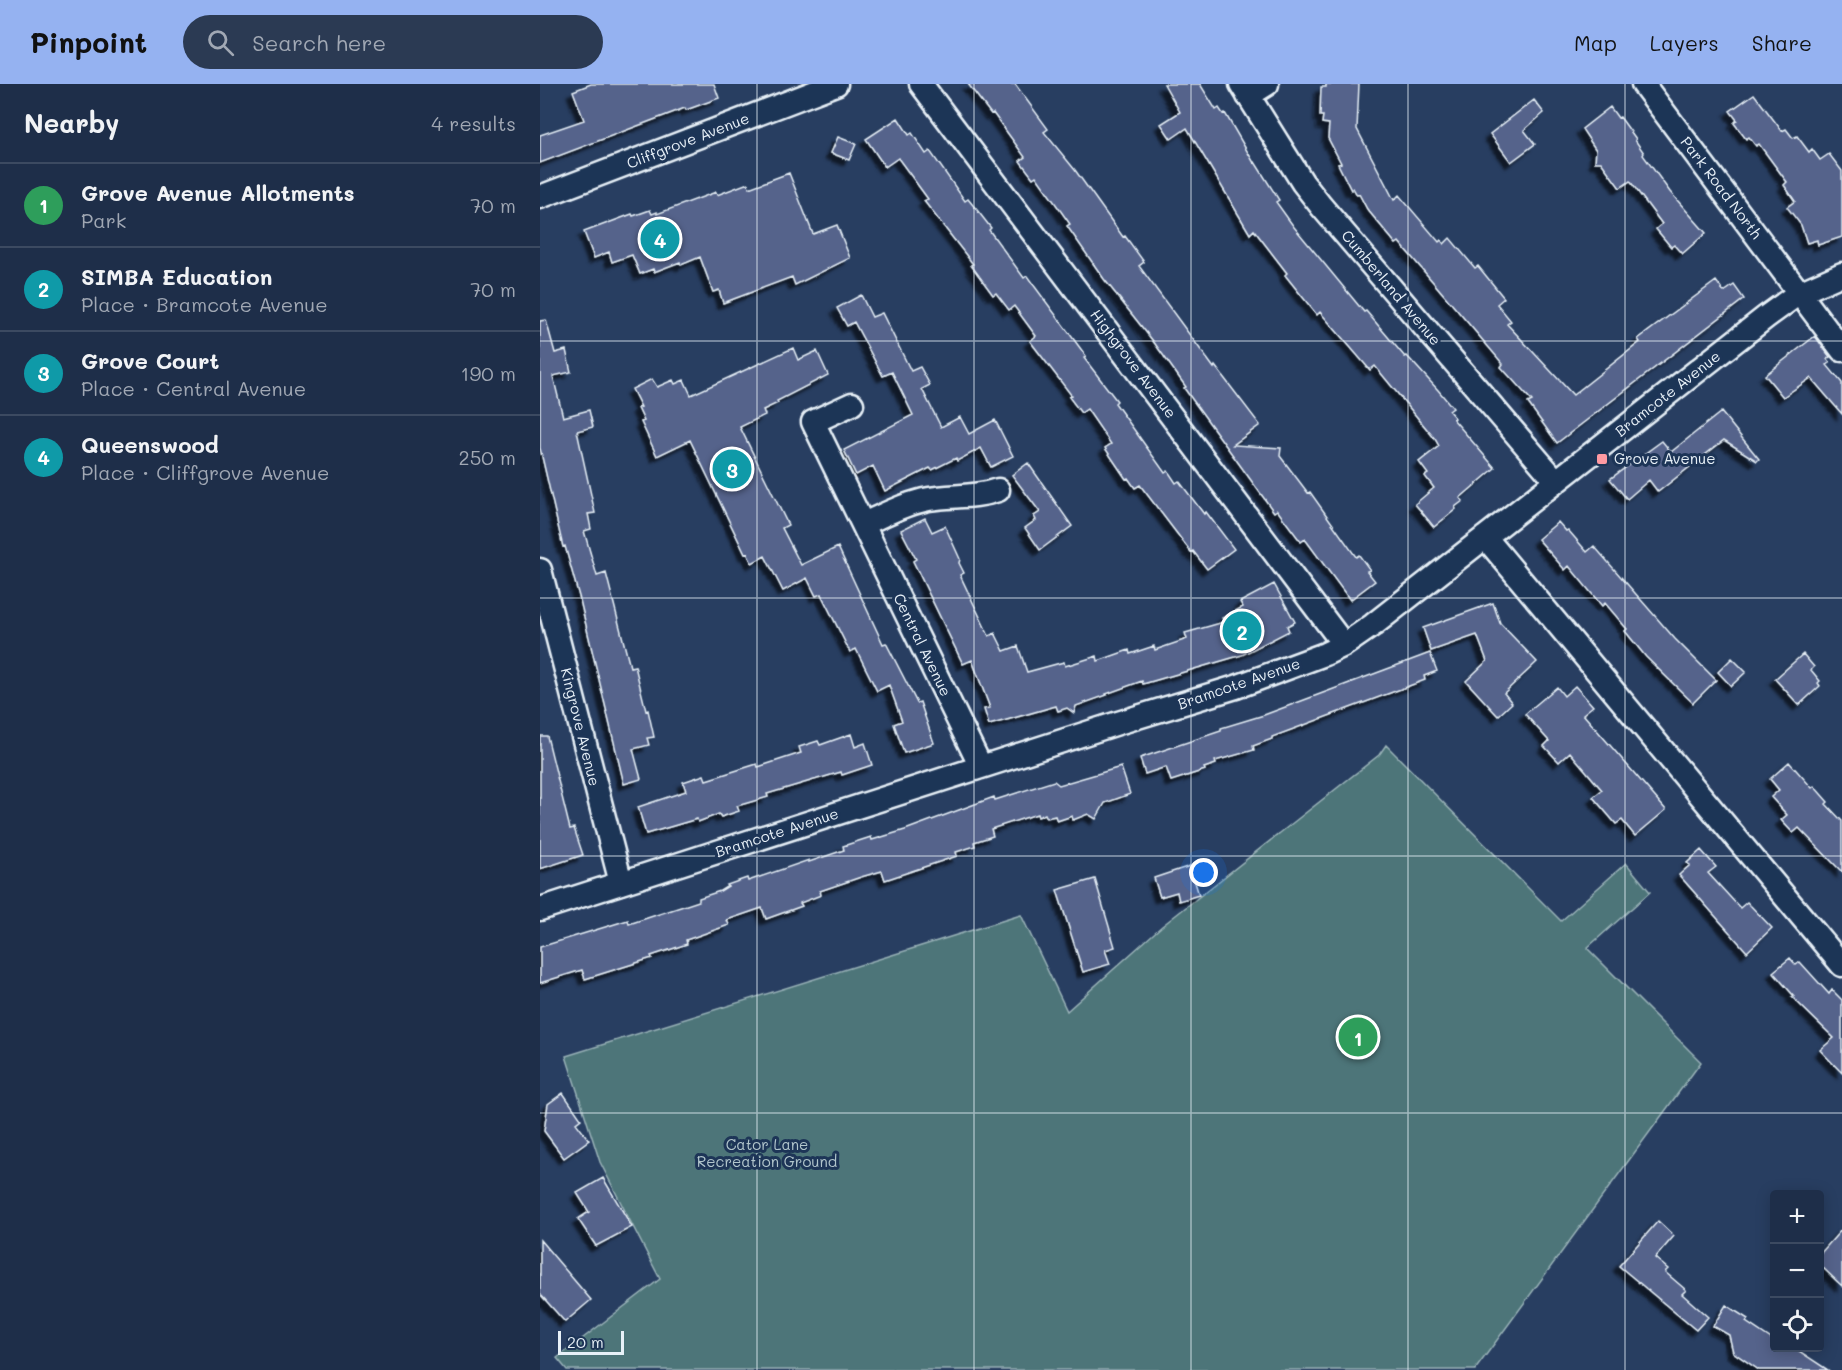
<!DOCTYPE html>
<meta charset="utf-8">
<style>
:root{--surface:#1e2e49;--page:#2b3a53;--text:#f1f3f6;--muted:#a1a8b4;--line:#3c4a61;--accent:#95b2f1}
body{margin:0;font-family:Mali,sans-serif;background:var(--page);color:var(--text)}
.controls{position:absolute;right:18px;bottom:18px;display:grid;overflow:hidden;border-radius:6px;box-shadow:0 3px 15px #0003}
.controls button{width:54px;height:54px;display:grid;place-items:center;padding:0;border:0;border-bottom:2px solid var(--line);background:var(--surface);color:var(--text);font:30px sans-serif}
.scale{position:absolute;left:18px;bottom:15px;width:66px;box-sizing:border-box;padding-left:6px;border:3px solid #e8f1f8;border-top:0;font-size:16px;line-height:21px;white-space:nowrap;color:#e8f1f8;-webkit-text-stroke:4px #1d3557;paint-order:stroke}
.you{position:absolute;left:664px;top:789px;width:21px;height:21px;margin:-15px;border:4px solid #fff;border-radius:50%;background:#1a73e8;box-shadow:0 0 0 9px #1a73e833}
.badge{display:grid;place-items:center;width:39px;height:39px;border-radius:50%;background:var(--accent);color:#fff;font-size:20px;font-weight:700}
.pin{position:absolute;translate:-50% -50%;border:3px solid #fff;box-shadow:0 2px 6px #0006}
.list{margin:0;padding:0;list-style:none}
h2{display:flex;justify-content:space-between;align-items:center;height:78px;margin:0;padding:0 24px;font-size:26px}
h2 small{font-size:20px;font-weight:400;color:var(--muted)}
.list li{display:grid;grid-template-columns:39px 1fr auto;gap:18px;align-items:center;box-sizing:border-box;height:84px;padding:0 24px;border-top:2px solid var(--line)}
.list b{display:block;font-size:22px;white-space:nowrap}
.list p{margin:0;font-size:20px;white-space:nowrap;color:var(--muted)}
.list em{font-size:20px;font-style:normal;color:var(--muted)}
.icon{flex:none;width:33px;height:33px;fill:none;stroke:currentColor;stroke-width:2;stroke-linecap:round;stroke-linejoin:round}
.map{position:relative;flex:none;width:1302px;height:1286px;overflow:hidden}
header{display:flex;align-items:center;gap:36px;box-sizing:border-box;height:84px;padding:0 30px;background:var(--accent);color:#111}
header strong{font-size:28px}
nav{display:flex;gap:33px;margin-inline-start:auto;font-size:21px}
.search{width:420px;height:54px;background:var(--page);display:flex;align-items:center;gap:15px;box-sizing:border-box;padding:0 21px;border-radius:33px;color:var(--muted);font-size:22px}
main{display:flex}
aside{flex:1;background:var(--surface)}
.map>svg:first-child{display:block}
</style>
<header>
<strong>Pinpoint</strong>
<div class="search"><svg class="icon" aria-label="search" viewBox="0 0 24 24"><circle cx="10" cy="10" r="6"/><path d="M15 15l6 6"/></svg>Search here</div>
<nav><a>Map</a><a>Layers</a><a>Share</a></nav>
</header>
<main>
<aside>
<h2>Nearby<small>4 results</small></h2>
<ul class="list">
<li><span class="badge" style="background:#2e9e5b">1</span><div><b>Grove Avenue Allotments</b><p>Park</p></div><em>70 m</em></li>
<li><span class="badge" style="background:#0f9aa8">2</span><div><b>SIMBA Education</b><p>Place · Bramcote Avenue</p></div><em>70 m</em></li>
<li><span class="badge" style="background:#0f9aa8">3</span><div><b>Grove Court</b><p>Place · Central Avenue</p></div><em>190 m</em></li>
<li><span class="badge" style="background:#0f9aa8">4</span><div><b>Queenswood</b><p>Place · Cliffgrove Avenue</p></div><em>250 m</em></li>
</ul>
</aside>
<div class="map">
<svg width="1302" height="1286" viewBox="0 0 1302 1286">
<defs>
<filter id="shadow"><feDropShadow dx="-5.5" dy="5.5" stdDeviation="1.5" flood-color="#0009"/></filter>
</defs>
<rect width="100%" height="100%" fill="#283e61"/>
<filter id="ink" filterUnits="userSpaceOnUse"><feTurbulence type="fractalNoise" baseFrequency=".0167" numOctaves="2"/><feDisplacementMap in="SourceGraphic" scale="12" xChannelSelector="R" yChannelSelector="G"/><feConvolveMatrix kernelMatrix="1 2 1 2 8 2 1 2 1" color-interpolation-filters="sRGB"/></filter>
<g filter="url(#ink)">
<path fill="#4d7579" stroke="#9ab3b8" stroke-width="1.5" d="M846 661 1021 837 1086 779 1110 808 1047 864 1161 978 935 1286H27L17 1274 120 1195 60 1078 26 972 481 831 527 927 622 842 839 671Z"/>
<path fill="#55638b" stroke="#e8f1f8" stroke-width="1.5" filter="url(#shadow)" d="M51 0H174L179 14 146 26 145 24 0 79V51L44 36 33 7Z
M428 0H475L508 45 504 48 535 86 583 153 585 152 604 178 599 182 674 284 675 282 720 341 693 361 741 364 740 372 768 409 770 408 816 473 819 471 830 486 827 487 835 497 810 516 765 455 761 458 737 426 734 428 644 304 646 303 613 257 564 195 527 142 530 140 496 92 493 94 480 77 485 73 453 29 451 30Z
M624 0H660L676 26 679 24 683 30 685 29 714 79 715 78 739 116 736 118 754 143 824 228 826 227 865 273 867 272 898 306 913 324 909 327 915 334 913 335 955 384 920 414 923 417 915 423 916 425 894 443 875 420 894 404 885 392 888 390 879 378 899 362 895 355 835 282 830 286 780 228 777 231 745 191 747 189 714 146 710 150 647 44 631 55 621 40 640 28Z
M786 0H819L817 45 854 116 859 111 899 158 901 156 904 160 910 154 935 184 938 182 964 214 957 220 971 237 967 240 1033 311 1100 258 1098 255 1176 197 1184 208 1194 201 1204 215 1017 359 988 319 992 317 961 283 963 280 870 171 859 158 856 160 827 125 819 110 817 111 813 104 811 106 798 80 801 79 788 54 789 40 782 39 783 32H780L781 3H786Z
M1214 10 1242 47 1246 45 1253 54 1257 52 1269 68 1272 65 1280 76 1289 70 1302 87V153L1278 161 1277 156 1267 159 1261 141 1247 123 1255 117 1244 101 1247 98 1219 60 1216 62 1209 53 1206 55 1194 39 1197 36 1190 27Z
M994 16 1004 29 984 46 995 60 971 78 950 50Z
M1070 23 1078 34 1080 33 1096 55 1095 56 1104 69 1103 71 1130 108 1166 149 1142 170 1134 161 1131 163 1116 145 1122 140 1090 97 1080 104 1061 78H1055L1056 66 1042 45Z
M358 34 369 51 372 49 386 70 390 67 425 117 428 115 437 126 451 144 449 146 484 194 487 192 546 272 544 274 577 317 575 319 625 389 628 387 636 399 639 397 664 430 666 428 694 465 667 485 653 467 651 468 600 401 595 404 588 394 586 395 565 364 571 360 547 325 541 329 529 313 532 312 490 257 496 252 474 222 469 226 456 209 453 211 431 181 433 180 384 117 388 115 358 74 345 83 326 55Z
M298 53 316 60 309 76 291 69Z
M249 89 273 150 297 141 310 174 255 201 252 193 183 219 179 206 173 208 160 173 141 181 140 178 114 188 113 185 100 190 92 171 72 178 69 168 54 174 44 148 92 130 93 132 110 126 112 130 117 128V130L176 108 177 111 208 99 209 104Z
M321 211 332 233 342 229 371 287 380 283 390 301 382 305 401 343 420 333 429 350 455 336 473 372 451 383 441 364 417 377 416 374 392 386 390 384 345 407 333 382 316 391 304 366 373 331 352 288 343 292 314 238 307 242 297 224Z
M6 236 15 269 26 266 31 288 13 292 23 333 49 326 53 343 37 347 55 429 48 430 51 445 44 447 57 492 66 489 90 583 95 582 106 627 108 626 114 653 107 654 109 661 93 665 101 695 84 700 40 516 25 462 23 463 0 364V237Z
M1275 252 1290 273 1287 275 1290 279 1287 281 1302 299V330L1271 294 1243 313 1225 291Z
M253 264 258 276 277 267 288 291 237 317 238 319 223 326 225 331 200 343 248 441 242 444 261 481 298 463 343 560 346 559 377 619 380 618 394 659 364 669 354 640 362 637 349 601 337 607 316 565 310 568 281 510 276 512 267 494 243 507 225 472 212 479 207 469 205 470 150 356 117 372 101 338 104 337 98 324 101 323 92 305 112 295 117 303 133 296 135 300 144 296 151 311Z
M1181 328 1219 375 1217 377 1184 356 1118 408 1109 396 1087 415 1070 395 1122 357 1131 368Z
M488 379 532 442 500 466 485 444 496 436 494 432 500 428 472 391Z
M385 434 392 448 405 442 420 475 419 479 424 489 420 491 449 552 455 549 464 567 478 562 487 588 524 578 525 582 557 572 558 577 589 566 590 570 614 562 615 566 647 555 645 549 684 538 682 534 703 523 700 518 734 500 755 538 747 542 749 547 702 571 603 600 602 597 566 610 567 611 536 622 534 629 527 624 518 627 516 622 449 641 444 625 450 624 432 576 423 580 373 477 376 475 361 446Z
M1018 438 1026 447 1028 446 1047 468 1054 462 1135 555 1176 596 1153 619 1106 573 1085 547 1087 545 1065 519 1062 522 1029 482 1025 486 998 455Z
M953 519 960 539 997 578 964 609 972 619 958 632 926 597 947 577 937 551 891 567 883 544Z
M890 569 897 587 884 592 885 596 732 653V655L713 662 714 666 675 677 676 680 664 684 665 686 631 697 626 683 605 690 600 674 681 647V644L724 631Z
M1263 570 1274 583 1271 586 1280 597 1278 599 1280 602 1259 621 1235 595Z
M1192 574 1206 588 1191 602 1178 588Z
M1035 602 1053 622 1043 630 1126 726 1095 752 1082 736 1076 740 1053 713 1062 706 1030 668 1019 678 1004 662 1009 657 985 630 1017 603 1024 612Z
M311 650 315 663 325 659 332 681 302 691 301 688 227 710 228 713 197 722 199 727 181 733 179 730 158 738 157 735 106 750 98 723 146 707 143 698 164 691 166 696 217 680 218 683 261 669 259 663 278 657 280 661Z
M0 652H7L30 745 34 744 43 771 0 785Z
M1249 678 1272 704 1274 702 1288 718 1286 720 1302 737V788L1259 744 1253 749 1241 736 1247 731 1231 713 1239 706 1230 695Z
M581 683 590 710 565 719 556 735 548 730 533 736 532 732 517 737 515 732 507 734 505 730 498 733 497 730 451 745 453 752 434 758 435 762 416 768 417 772 345 796 342 787 321 793 280 807 281 811 260 819 262 822 226 835 222 824 187 836 189 841 146 856 147 860 111 872 112 874 45 895 42 886 0 899V863L88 836 89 840 159 817V814L180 807 188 802 187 801 207 794 208 797 269 776V778L304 766 303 762 331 753 332 756 365 746 454 713 455 716 514 697 519 701Z
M1161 766 1176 783 1168 789 1200 824 1207 818 1232 844 1207 868 1139 791 1150 781 1147 779Z
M650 782 659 811 639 817 637 808 620 813 614 794Z
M555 795 575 863 565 866 570 880 543 888 517 806Z
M1250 874 1256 881 1260 878 1289 910 1292 906 1302 916V989L1280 966 1294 954 1252 913 1254 912 1233 888Z
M23 1009 41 1035 36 1039 49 1056 24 1074 4 1047 8 1020Z
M63 1094 92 1143 56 1162 38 1135 49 1128 37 1109Z
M1118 1137 1134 1152 1115 1174 1128 1185 1125 1188 1146 1206 1142 1210 1168 1233 1156 1246 1079 1182Z
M1302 1145V1202L1280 1181V1170Z
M0 1156 51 1216 25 1238 0 1210Z
M1186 1221 1208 1235 1206 1238 1234 1257V1263H1253L1288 1286H1219L1193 1268 1189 1251 1173 1242Z"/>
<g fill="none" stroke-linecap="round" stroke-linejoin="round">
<defs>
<path id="minor" d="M381 0 804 561
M701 0 763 99 781 122 1016 397
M1103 0 1302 266
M708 12 727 0
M0 113 296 0
M312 320 273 338 441 683
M323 440C344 431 366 419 389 415 412 411 435 414 458 406
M945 453 1302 881
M0 486 81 799
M0 825 578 639 696 603 785 570 804 561 833 541 1226 233 1259 209 1302 190"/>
</defs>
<use href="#minor" stroke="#e8f1f8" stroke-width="27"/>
<use href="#minor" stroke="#1d3557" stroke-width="22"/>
</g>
</g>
<path fill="none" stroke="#e8f1f8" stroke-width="1.5" stroke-opacity="0.55" d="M217 0V1286M434 0V1286M651 0V1286M868 0V1286M1085 0V1286M0 257H1302M0 514H1302M0 772H1302M0 1029H1302"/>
<rect fill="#ff9aa2" stroke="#1d3557" stroke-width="2" x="1056" y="369" width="12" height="12" rx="3"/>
<g text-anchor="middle" stroke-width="6" stroke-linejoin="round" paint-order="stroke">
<g font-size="15" fill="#e8f1f8" stroke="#1d3557">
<text transform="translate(148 57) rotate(-21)" y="5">Cliffgrove Avenue</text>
<text transform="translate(1181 104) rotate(53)" y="5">Park Road North</text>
<text transform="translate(851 204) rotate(50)" y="5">Cumberland Avenue</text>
<text transform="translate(593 280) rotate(53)" y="5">Highgrove Avenue</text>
<text transform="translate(1128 310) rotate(-38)" y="5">Bramcote Avenue</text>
<text transform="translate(382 561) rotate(64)" y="5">Central Avenue</text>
<text transform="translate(699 600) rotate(-19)" y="5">Bramcote Avenue</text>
<text transform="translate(40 643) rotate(76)" y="5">Kingrove Avenue</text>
<text transform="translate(237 749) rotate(-18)" y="5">Bramcote Avenue</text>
</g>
<g font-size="15" fill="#e8f1f8" stroke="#1d3557" text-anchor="start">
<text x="1074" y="380">Grove Avenue</text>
</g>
<g font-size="15" fill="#b2c6cc" stroke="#1d3557">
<text x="227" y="1066">Cator Lane<tspan x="227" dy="17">Recreation Ground</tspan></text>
</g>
</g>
</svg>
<div class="controls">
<button>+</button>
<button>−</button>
<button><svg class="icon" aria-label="locate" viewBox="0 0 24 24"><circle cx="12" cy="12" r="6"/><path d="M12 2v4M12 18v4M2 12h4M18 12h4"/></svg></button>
</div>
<div class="scale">20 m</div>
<div class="you"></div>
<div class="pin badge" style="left:818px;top:953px;background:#2e9e5b">1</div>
<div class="pin badge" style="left:702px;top:547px;background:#0f9aa8">2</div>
<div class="pin badge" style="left:192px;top:385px;background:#0f9aa8">3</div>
<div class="pin badge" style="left:120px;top:155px;background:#0f9aa8">4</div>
</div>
</main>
